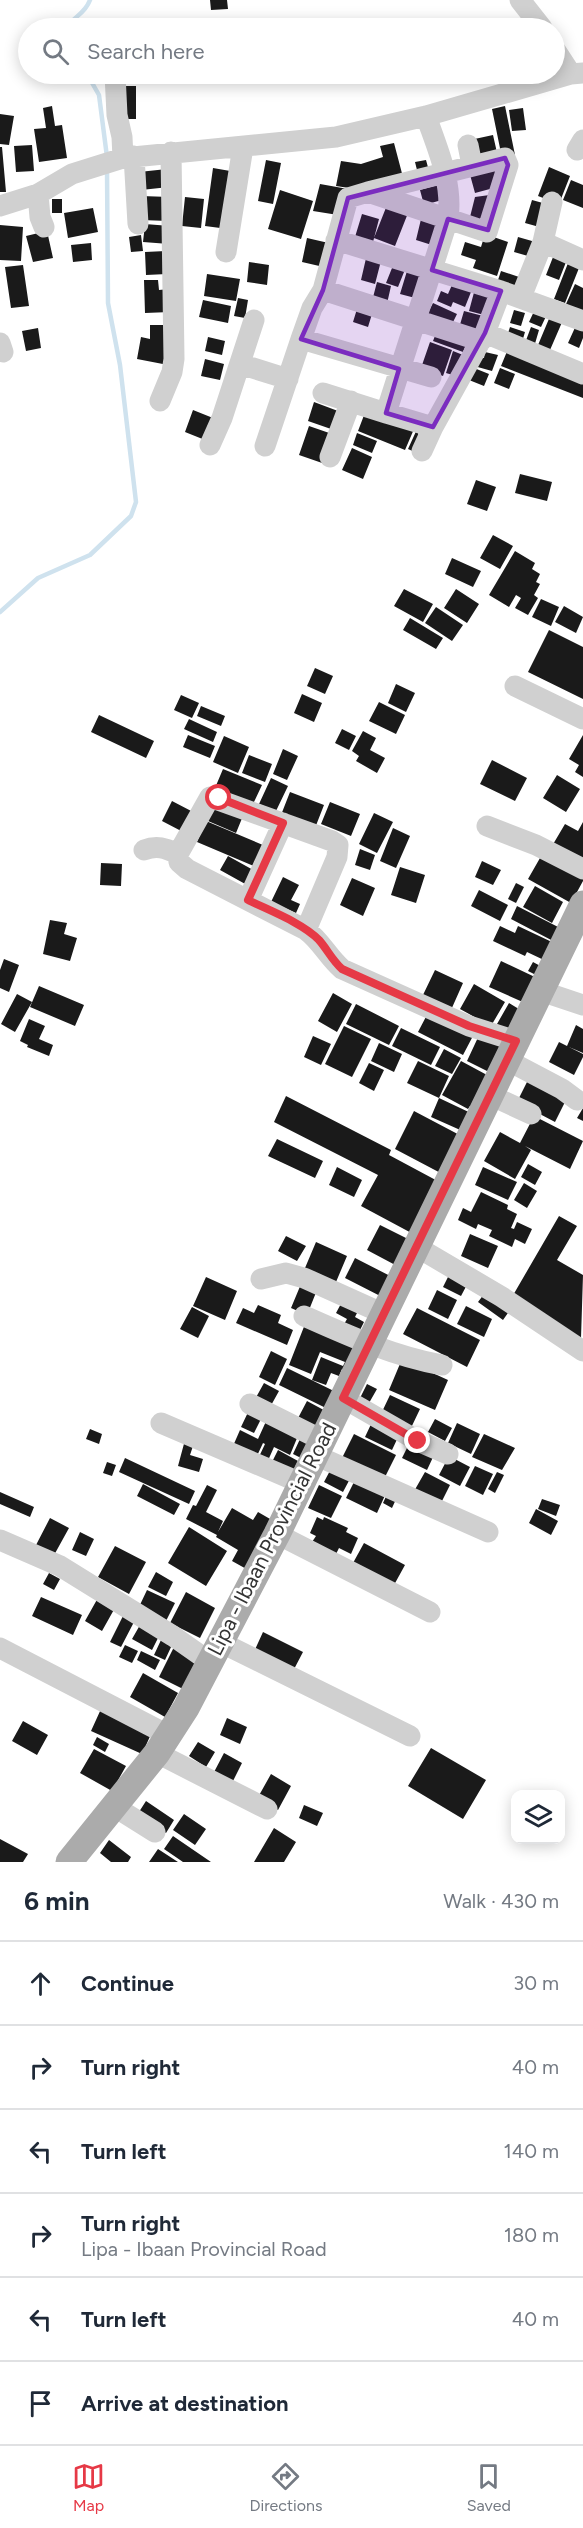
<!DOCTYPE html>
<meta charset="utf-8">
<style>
:root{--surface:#fff;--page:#f2f2f3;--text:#1f2937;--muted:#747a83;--line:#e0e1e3;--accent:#e63946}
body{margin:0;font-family:Figtree,sans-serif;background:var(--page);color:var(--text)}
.controls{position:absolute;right:18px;bottom:18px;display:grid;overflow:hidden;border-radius:12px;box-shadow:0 3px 15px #0003}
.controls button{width:54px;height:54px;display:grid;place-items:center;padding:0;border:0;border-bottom:2px solid var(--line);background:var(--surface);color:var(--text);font:30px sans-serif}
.stop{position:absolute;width:18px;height:18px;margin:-14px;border:4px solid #e63946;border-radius:50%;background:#fff}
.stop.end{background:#e63946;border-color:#fff;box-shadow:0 2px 6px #0008}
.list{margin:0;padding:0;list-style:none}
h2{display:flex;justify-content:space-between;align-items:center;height:78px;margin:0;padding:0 24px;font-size:26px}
h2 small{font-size:20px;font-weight:400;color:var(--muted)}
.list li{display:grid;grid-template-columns:39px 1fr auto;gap:18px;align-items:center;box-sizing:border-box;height:84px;padding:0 24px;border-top:2px solid var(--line)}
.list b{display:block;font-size:22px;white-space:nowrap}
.list p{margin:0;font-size:20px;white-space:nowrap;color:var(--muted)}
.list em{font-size:20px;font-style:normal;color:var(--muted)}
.icon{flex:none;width:33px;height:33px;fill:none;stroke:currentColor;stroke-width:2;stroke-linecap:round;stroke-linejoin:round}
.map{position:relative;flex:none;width:583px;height:1862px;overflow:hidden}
.search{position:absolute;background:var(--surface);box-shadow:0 3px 15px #0003;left:18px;right:18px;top:18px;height:66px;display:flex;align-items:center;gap:15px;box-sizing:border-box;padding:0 21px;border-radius:33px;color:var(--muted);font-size:22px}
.sheet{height:582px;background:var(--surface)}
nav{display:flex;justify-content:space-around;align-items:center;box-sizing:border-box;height:84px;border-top:2px solid var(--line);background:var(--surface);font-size:16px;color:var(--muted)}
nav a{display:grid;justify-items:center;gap:3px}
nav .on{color:var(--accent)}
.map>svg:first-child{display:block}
</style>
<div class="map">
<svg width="583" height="1862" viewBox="0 0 583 1862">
<rect width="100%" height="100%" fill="#fff"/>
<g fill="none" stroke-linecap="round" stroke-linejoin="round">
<path stroke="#cfe2ee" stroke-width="4.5" d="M68 28C72 16 84 16 90 0
M87 74 99 95 107 157
M0 612 38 578 90 555 131 516 136 502 120 365 108 303 107 168"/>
</g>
<path fill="#1a1a1a" d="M210 0H227L228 9 211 10Z
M121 86H136V119H121Z
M52 106 55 126 62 125 67 158 39 162 34 129 46 128 43 108Z
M505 106 515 155 502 158 492 109Z
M523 108 526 130 512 131 509 110Z
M0 114 14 116 9 145 0 144Z
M493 135 498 157 475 162 470 140Z
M394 143 404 181 369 191 336 186 341 161 361 164 383 157 380 146Z
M32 145 34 171 16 172 14 146Z
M0 147H2L6 192H0Z
M266 160 281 163 273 204 258 201Z
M426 160 429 171 418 174 415 162Z
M495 164 501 186 475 193 469 171Z
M549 167 570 176 559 204 538 196Z
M213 168 236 172 228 229 205 226Z
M167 169 169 187 141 190 139 172Z
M571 180 583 185V208L563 200Z
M445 183 449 198 424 205 420 190Z
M320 184 348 189 338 215 313 211Z
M280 190 313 201 301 239 268 229Z
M497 194 489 226 469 221 475 197Z
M141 196 170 197 169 221 141 220Z
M185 197 204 199 201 228 182 226Z
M52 199H62V213H52Z
M389 200 410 208 395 246 374 238Z
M532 200 550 205 543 228 525 223Z
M93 208 98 232 68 238 64 213Z
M362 214 379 219 373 242 355 237Z
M422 215 442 221 435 246 416 240Z
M145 224 170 226 169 244 143 242Z
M0 225 23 227 21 261 0 260Z
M47 231 53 258 33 262 26 236Z
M485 234 508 242 497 276 473 268 476 260 461 255 465 242 481 247Z
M141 235 143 251 131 252 129 237Z
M518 237 539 243 535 258 514 252Z
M307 238 333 244 328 268 302 262Z
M91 243 92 260 73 262 71 245Z
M166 251 167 274 146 275 145 252Z
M555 252 568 257 559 280 546 275Z
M367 254 382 257 375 284 361 280Z
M570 258 581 263 565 303 554 299Z
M249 262 269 265 267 285 247 282Z
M394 263 406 267 398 287 386 283Z
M23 265 29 306 11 308 5 267Z
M407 271 426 276 419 299 400 294Z
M501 271 525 279 521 291 497 283Z
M207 274 240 279 236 301 204 296Z
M455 278 473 287 465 307 453 302 451 307 437 301 441 291 448 294Z
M144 280H158L159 290 169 289 170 312 145 313Z
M377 282 391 286 386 308 371 305Z
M575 284 583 288V312L566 304Z
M476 285 495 290 488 316 469 311Z
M238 298 248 300 245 318 234 316Z
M203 300 231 306 228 323 199 317Z
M433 303 457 314 451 326 427 315Z
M537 305 549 310 541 327 529 322Z
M357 309 372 314 368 327 353 322Z
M514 310 525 313 521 326 510 323Z
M464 311 487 317 482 334 459 328Z
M551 314 563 320 550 350 538 345Z
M578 321 583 323V338L579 348 568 343Z
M150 325H168V365L137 359 141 337 150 339Z
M510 327 525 332 522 342 507 336Z
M531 327 539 330 534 347 525 343Z
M38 328 41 348 26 351 22 331Z
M438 328 468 339 463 352 433 341Z
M208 337 225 341 222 355 205 351Z
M430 342 452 350 443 376 421 368Z
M508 349 583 379V398L501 366Z
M453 351 463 355 456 376 446 373Z
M485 352 498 355 492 371 474 366 476 356 484 358Z
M205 359 224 364 220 380 201 376Z
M469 366 489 374 484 386 464 378Z
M500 368 515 374 509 389 494 383Z
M314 402 338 411 331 429 308 421Z
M193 410 213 418 205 440 185 432Z
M366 410 414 429 405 450 358 431Z
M309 426 335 435 325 464 299 455Z
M418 427 419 454 408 449Z
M357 433 377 441 372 453 353 445Z
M352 448 372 457 363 479 342 470Z
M520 474 552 482 547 501 515 493Z
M476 480 496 487 487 511 467 504Z
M493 535 513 546 500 569 480 558Z
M515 551 535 563 532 569 540 574 536 582 540 584 534 595 538 598 528 615 515 608 521 598 516 595 509 607 489 595Z
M452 558 481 571 473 587 445 574Z
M404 589 433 604 423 622 394 606Z
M456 589 479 604 467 623 444 608Z
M541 599 559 607 551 626 532 617Z
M564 606 583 617 576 633 555 622Z
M436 607 463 625 452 641 425 623Z
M410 618 443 638 436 649 403 630Z
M549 630 583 647V699L528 672Z
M315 668 333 676 325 694 307 686Z
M396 684 415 693 406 712 388 703Z
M302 694 322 703 314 722 294 713Z
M181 695 199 703 192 718 174 710Z
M379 702 405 715 396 734 369 721Z
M201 706 225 716 221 726 197 716Z
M99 715 154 741 146 758 91 732Z
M189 719 217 732 213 742 184 729Z
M342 729 356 736 349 750 335 743Z
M363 731 376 738 370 750 385 758 377 773 356 761 359 756 352 751Z
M188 735 215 746 210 758 183 747Z
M583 735V777L575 772 579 765 569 759Z
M224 736 249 747 238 773 213 762Z
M283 749 298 756 287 780 273 774Z
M249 755 272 764 265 782 242 773Z
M492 760 527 778 515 801 480 784Z
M223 769 262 785 253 804 215 788Z
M557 775 580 789 566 812 543 798Z
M271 778 288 786 276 811 259 804Z
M290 792 324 805 315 828 281 815Z
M216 799 245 811 236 833 208 821Z
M172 801 195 813 185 833 162 821Z
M330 802 360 814 351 836 321 824Z
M374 813 393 822 377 853 359 844Z
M206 821 270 848 261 869 197 842Z
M583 822V864L552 846 565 824 578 831Z
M393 828 410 836 396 868 380 861Z
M360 849 375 855 370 870 355 865Z
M544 851 583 873V881L571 903 528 879Z
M228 856 255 871 247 885 220 870Z
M482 861 501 870 493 885 475 877Z
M101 863 122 864 121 886 100 885Z
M400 867 425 875 416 903 391 895Z
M283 877 299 885 291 900 300 904 296 913 271 902Z
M352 878 375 888 363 916 340 905Z
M516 883 524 887 516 903 508 899Z
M535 886 563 902 552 923 523 907Z
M479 890 508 905 500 921 471 906Z
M517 906 562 929 555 942 511 919Z
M50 920 67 923 64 934 77 938 70 961 43 954Z
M500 926 515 933 518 926 554 943 546 961 527 952 525 956 493 941Z
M4 959 19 965 9 992 0 988V970Z
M501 961 537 978 525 1003 489 987Z
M533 962 544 968 540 977 528 971Z
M435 970 463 983 451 1010 422 997Z
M474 984 505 1002 491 1026 460 1009Z
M39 986 84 1005 75 1026 30 1007Z
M333 993 352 1004 337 1032 318 1021Z
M17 994 32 1002 15 1032 1 1024Z
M509 1003 527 1014 515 1035 497 1024Z
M356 1004 399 1026 389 1045 346 1024Z
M429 1011 474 1034 463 1055 418 1032Z
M29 1019 45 1026 39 1039 53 1045 49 1056 27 1047 28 1045 20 1041Z
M576 1025 583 1029V1053L569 1047 583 1054V1057L574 1075 549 1062 559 1042 567 1046Z
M344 1026 371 1039 352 1077 325 1064Z
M401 1028 440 1047 431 1065 392 1046Z
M481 1031 509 1045 495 1075 467 1061Z
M313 1036 331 1044 321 1065 304 1057Z
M379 1043 402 1054 394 1072 371 1061Z
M444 1049 461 1058 452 1074 435 1066Z
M418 1061 449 1076 439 1098 407 1083Z
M461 1061 487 1075 479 1112 470 1106 468 1109 442 1095Z
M369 1063 384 1070 374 1091 359 1083Z
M530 1076 568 1096 555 1122 517 1102Z
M286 1096 391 1150 389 1155 445 1185 417 1236 361 1206 378 1175 274 1122Z
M439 1098 475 1115 467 1133 431 1117Z
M583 1108V1121L577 1118Z
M414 1111 469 1140 450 1178 395 1149Z
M534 1116 583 1141 570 1169 525 1146 531 1150 515 1179 484 1161 500 1132 520 1143Z
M277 1139 323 1161 315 1178 268 1156Z
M528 1164 542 1172 535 1185 521 1177Z
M337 1167 362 1180 354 1197 329 1185Z
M483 1167 517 1182 508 1200 475 1185Z
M524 1183 537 1191 527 1208 514 1200Z
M481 1192 508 1205 507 1209 517 1214 511 1228 514 1229 517 1222 532 1229 525 1244 515 1239 512 1247 489 1236 492 1230 478 1224 476 1229 458 1220 463 1208 471 1212Z
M559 1216 577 1226 557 1260 583 1275 581 1338 512 1297Z
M380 1225 412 1241 399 1267 367 1250Z
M470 1234 498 1246 488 1268 461 1256Z
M286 1236 306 1246 297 1261 278 1251Z
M316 1242 347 1256 336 1282 305 1268Z
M355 1258 400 1281 390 1301 345 1278Z
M452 1269 470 1279 461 1296 443 1287Z
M206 1277 237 1291 225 1320 193 1306Z
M301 1284 317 1290 307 1315 291 1308Z
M437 1290 457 1300 448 1319 428 1309Z
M487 1290 512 1307 503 1320 478 1302Z
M343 1300 359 1309 355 1317 364 1322 358 1334 343 1326 347 1319 336 1313Z
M258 1305 281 1315 278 1323 293 1330 287 1345 236 1323 243 1308 254 1313Z
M466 1306 492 1319 484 1337 457 1324Z
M192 1307 209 1316 198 1338 180 1329Z
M417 1308 480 1340 467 1367 403 1334Z
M307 1319 365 1345 353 1373 342 1369 339 1376 331 1373 326 1385 312 1380 321 1357 343 1366 345 1362 320 1352 311 1374 289 1365Z
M271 1351 287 1359 275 1385 259 1377Z
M402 1359 448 1380 435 1410 389 1390Z
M287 1368 340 1394 332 1411 279 1385Z
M264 1383 279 1391 269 1409 254 1401Z
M367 1384 377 1389 369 1403 360 1398Z
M390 1395 420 1409 410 1430 380 1416Z
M307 1401 333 1415 323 1434 297 1420Z
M251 1406 264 1413 254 1433 241 1427Z
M268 1417 300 1431 290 1455 274 1447 266 1465 257 1461 265 1444 263 1443 256 1458 233 1446 240 1430 258 1439Z
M435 1419 452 1428 445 1441 428 1432Z
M373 1420 400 1433 392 1450 365 1437Z
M457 1423 480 1434 471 1454 448 1443Z
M90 1429 102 1434 99 1444 86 1439Z
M354 1434 396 1455 384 1479 342 1458Z
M484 1434 515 1448 502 1470 472 1457Z
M300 1439 309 1444 301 1458 293 1454Z
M185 1440 194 1443 190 1455 203 1459 199 1472 178 1466Z
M411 1440 435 1453 427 1470 402 1458Z
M278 1450 298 1461 292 1473 272 1462Z
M449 1456 470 1467 460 1486 439 1475Z
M125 1458 195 1491 189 1504 119 1472Z
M107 1462 116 1465 112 1476 103 1473Z
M333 1465 352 1475 343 1492 324 1482Z
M475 1466 493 1474 483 1495 465 1486Z
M425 1472 450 1485 439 1507 413 1493Z
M497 1472 504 1475 495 1493 488 1489Z
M357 1476 387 1491 377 1513 346 1498Z
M143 1484 180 1504 174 1515 137 1496Z
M207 1485 217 1490 206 1512 223 1521 218 1532 232 1508 253 1520 258 1512 277 1523 250 1571 232 1561 238 1550 216 1537 217 1535 186 1519 193 1505 196 1506Z
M319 1485 342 1496 331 1518 308 1508Z
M389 1490 398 1495 392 1508 383 1503Z
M0 1492 34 1507 30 1517 0 1504Z
M542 1499 560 1505 556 1516 538 1509Z
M536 1509 558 1521 551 1535 529 1523Z
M317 1517 323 1520 324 1517 348 1528 346 1532 358 1538 351 1554 339 1548 336 1554 312 1542 316 1536 310 1533Z
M50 1518 69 1528 53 1557 35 1547Z
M189 1527 227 1551 206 1586 168 1563Z
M80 1532 94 1539 86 1556 72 1550Z
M364 1543 405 1565 394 1585 353 1563Z
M115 1546 146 1562 129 1594 98 1577Z
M156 1572 173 1582 166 1596 148 1587Z
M49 1573 60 1579 54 1590 43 1584Z
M147 1590 175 1603 165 1623 138 1609Z
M186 1592 215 1608 200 1638 170 1623Z
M99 1596 116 1606 102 1631 85 1621Z
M41 1597 82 1615 73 1635 32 1616Z
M123 1616 134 1622 121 1647 110 1642Z
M140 1625 159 1636 152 1650 132 1639Z
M263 1632 303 1652 292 1673 253 1654Z
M161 1640 172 1645 165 1660 154 1655Z
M125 1645 138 1651 132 1663 119 1657Z
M174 1647 203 1662 189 1692 159 1677Z
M141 1651 160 1660 155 1670 137 1660Z
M143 1673 178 1693 165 1717 130 1697Z
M101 1709 152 1732 142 1754 91 1731Z
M227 1718 247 1727 240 1744 220 1735Z
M23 1721 48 1735 37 1755 12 1741Z
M97 1737 109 1744 105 1752 93 1745Z
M198 1742 215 1752 206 1767 189 1756Z
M431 1748 486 1780 463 1819 408 1786Z
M94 1749 126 1766 112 1791 80 1773Z
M224 1753 242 1763 232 1783 213 1774Z
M271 1774 291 1786 278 1810 257 1799Z
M146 1801 174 1820 166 1833 137 1815Z
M304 1805 323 1813 317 1826 299 1818Z
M184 1814 206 1829 195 1845 173 1830Z
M274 1828 296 1842 284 1862H254Z
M173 1836 211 1862H183L164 1849Z
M0 1839 28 1854 23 1862H0Z
M109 1840 131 1857 128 1862H111L100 1853Z
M158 1849 178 1862H149Z"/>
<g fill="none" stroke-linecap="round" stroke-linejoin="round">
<path stroke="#d0d0d0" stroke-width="21" d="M520 0 542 28
M554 48 571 74
M115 74 117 115 122 137 123 158
M426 116C438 150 453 183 448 219L386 413 433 427 485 333 501 291 583 321
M468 145 472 165
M577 150 583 140
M134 156 138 224
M38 194 40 217 44 227
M0 206 38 194 72 174 123 158 336 137 426 116 571 74 583 73
M336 240 501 291
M543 242 583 260
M226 252 243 147
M323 290 348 198 368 192 501 159 505 158 508 165 487 232 368 192
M521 297 543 242 552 202
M485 333 583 374
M0 343 3 352
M240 364 288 379
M431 377 301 339 312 308 323 290 481 341
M323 393 386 413
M160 401 172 372 174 359 171 152
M210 445 222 418 254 320
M265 446 301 339
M422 451 433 427
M330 457 351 401
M515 686 583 719
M487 826 536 845 583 869
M144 850C157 845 165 848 178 854
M248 900 283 823
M306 930 337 857 338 845 332 841 210 797 178 854 179 862 187 869 306 930C321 941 328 957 342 969L469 1026 516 1041
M541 991 583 1005
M507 1060 562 1089 577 1100
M490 1095 531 1114
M417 1247 502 1297 583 1351
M261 1279 286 1273 304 1278 384 1314
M304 1316C349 1336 393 1356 442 1365
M343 1398 418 1441 448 1454
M250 1404 322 1440
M161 1423 301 1483
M315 1455 488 1532
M277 1534 430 1612
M0 1540 60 1566 173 1636 210 1662
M220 1642 410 1736
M0 1648 168 1735
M157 1753 267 1809
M112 1805 155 1832"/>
<path stroke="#ababab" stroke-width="27" d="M69 1862 157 1753 186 1708 277 1534 583 904"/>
</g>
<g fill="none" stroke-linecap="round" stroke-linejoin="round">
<path stroke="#e63946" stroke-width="8" d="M219 798 283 823 248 900C268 910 303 923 319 940 327 949 332 960 342 969L469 1026 516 1041 343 1398 418 1441"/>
</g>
<path fill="#7b2cbf" fill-opacity="0.2" stroke="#7b2cbf" stroke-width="4.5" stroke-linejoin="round" d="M505 158 508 165 488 230 448 219 432 270 501 291 485 333 433 427 386 413 399 369 301 339 323 290 348 198Z"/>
<g text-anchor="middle" stroke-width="6" stroke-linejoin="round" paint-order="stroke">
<g font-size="21" fill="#333" stroke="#fff">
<text transform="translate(272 1539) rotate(-63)" y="7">Lipa - Ibaan Provincial Road</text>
</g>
</g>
</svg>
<div class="controls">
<button><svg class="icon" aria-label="layers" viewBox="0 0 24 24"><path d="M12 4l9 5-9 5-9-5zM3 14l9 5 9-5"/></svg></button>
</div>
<div class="stop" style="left:219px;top:798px"></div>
<div class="stop end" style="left:418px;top:1441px"></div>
<div class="search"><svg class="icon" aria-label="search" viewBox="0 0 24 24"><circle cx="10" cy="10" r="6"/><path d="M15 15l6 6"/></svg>Search here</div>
</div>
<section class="sheet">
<h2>6 min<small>Walk · 430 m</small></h2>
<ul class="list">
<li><svg class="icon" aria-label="ahead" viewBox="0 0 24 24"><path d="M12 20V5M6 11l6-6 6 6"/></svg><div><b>Continue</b></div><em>30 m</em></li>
<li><svg class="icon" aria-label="right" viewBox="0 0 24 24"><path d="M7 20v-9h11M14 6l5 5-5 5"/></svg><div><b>Turn right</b></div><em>40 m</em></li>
<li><svg class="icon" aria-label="left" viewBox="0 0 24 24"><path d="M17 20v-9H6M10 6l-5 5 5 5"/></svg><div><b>Turn left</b></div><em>140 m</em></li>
<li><svg class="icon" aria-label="right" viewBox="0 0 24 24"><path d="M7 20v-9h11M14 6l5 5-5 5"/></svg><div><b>Turn right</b><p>Lipa - Ibaan Provincial Road</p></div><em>180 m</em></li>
<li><svg class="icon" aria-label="left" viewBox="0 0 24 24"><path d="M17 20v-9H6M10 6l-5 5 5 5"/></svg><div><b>Turn left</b></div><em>40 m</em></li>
<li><svg class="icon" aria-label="arrive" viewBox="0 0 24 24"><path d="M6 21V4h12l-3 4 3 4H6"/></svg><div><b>Arrive at destination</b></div></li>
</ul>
</section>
<nav>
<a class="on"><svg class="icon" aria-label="map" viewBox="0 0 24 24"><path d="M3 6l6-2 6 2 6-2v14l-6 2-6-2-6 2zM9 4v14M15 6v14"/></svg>Map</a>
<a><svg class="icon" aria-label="directions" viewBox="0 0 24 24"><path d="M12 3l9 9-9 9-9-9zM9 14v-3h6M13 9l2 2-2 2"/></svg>Directions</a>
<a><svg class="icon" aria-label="saved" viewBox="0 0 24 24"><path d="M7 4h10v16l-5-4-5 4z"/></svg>Saved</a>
</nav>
